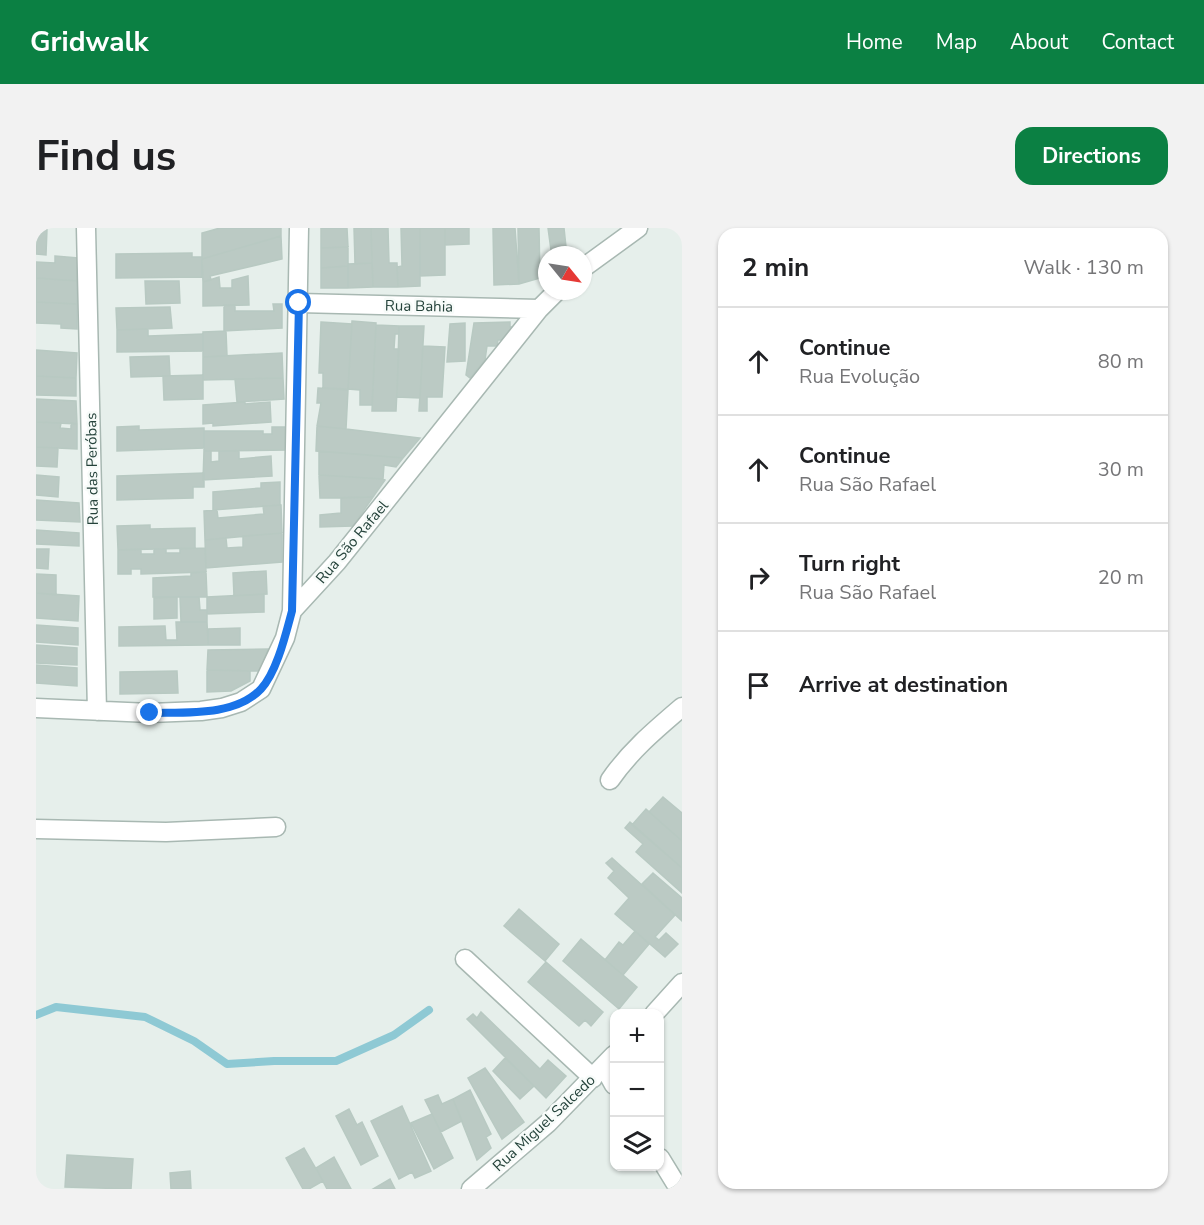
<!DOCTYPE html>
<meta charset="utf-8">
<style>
:root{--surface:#fff;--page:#f2f2f2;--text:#202124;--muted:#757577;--line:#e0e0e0;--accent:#0b8043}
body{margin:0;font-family:"Nunito Sans",sans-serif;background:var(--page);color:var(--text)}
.controls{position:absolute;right:18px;bottom:18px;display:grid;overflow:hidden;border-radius:12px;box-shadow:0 2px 4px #0004}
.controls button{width:54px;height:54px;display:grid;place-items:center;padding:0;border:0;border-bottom:2px solid var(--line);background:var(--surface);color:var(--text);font:30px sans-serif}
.compass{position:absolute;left:502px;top:18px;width:54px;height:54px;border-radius:50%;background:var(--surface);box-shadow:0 2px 4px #0004;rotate:120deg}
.stop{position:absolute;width:18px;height:18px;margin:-14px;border:4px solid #1a73e8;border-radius:50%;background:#fff}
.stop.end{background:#1a73e8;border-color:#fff;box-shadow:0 2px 6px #0008}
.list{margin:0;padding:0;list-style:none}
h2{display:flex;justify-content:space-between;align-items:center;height:78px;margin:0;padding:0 24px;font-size:26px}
h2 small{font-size:20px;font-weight:400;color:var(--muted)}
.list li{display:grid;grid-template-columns:39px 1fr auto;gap:18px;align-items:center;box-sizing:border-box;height:108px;padding:0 24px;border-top:2px solid var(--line)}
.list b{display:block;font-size:22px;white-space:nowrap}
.list p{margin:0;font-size:20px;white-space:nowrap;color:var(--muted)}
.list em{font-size:20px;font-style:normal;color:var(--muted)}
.icon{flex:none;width:33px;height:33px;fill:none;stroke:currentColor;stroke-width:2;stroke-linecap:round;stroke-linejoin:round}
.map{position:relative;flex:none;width:646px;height:961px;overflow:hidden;border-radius:18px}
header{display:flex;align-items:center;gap:36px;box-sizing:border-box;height:84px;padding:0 30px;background:var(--accent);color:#fff}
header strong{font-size:28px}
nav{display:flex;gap:33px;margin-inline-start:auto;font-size:21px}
.intro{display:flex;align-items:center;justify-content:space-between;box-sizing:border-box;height:144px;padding:0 36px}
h1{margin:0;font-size:42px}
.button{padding:15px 27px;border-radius:18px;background:var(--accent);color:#fff;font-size:21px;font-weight:700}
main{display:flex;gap:36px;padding:0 36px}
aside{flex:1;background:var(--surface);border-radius:18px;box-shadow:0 2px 4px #0004}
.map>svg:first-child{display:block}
</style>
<header>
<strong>Gridwalk</strong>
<nav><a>Home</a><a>Map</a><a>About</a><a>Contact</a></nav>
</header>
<div class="intro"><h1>Find us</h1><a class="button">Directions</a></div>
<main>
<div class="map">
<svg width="646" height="961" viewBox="0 0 646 961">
<rect width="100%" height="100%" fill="#e6efeb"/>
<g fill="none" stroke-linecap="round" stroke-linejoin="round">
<path stroke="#8ec9d4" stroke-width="8" d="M0 787 20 779 109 789 158 813 191 836 238 833H300L358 807 393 782"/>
</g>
<path fill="#bbcac4" stroke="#b8c9c2" stroke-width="1.5" d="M0 0 11 1 10 27 0 26Z
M184 0H245V8L166 31V5Z
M285 0H311L312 19 285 20Z
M318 0H335L336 35 319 36Z
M335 0H352L353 35H361L362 59H337Z
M365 0H384V58L362 59 361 39 366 38Z
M384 0H409V47L384 48Z
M409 0H433V16L409 17Z
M457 0H479L483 56 458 57Z
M482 0H503L504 50 483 56Z
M512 0H528L530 19 515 22Z
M245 8 246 31 174 48 175 52 167 54 166 31Z
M312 19V38L285 40V20Z
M156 25V29H166V49L80 50V26Z
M19 28 42 30 41 53 0 50V34L19 35Z
M336 35 337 59 312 60V36Z
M312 38V60H285V40Z
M212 48 213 77 167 78V54L183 49 184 60H196V52Z
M0 50 41 53V76L0 74Z
M109 53H143L144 75 110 76Z
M0 74 41 76V101L25 100V96L0 95Z
M237 76H246V100L188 103V77H199V83H238Z
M134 79 136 100 81 102 80 80Z
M316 93 340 95 336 177H324V162L312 161Z
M285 94 316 96 312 161 287 160V145H283Z
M474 94V99H477L466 112H462L461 118H451L449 132 434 150 430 147 438 95Z
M429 95V133L411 134 414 96Z
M340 97 363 98V106H359L358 121H363L360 183H336Z
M363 98H388L384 170 361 169Z
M112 101V108L167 106V123L81 124V102Z
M190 103 191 128 167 129V104Z
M387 118 409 119 406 169H391V183H383Z
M0 122 41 125 40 150 0 148Z
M246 125 247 150 167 152V129Z
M133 128 134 148 95 149 94 129Z
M167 147V171L128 172 127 148Z
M0 148 40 150V168L0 167Z
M247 150 248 171 201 174 199 151Z
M282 160 312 162 310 201 281 198 285 175H281Z
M0 171 40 173 41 196 0 194Z
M209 174V176L234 174 235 194 177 198V195L167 196V177Z
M0 194 25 195 24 200 35 201V195L41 196V221L0 219Z
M103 198V202L168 200V220L81 223V199Z
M281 198 310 201 384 210 367 230 280 223Z
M236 199H251L252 222 168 223V203H227V206H236Z
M0 219 22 220 21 239 0 238Z
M168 223H175V234L183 233V223H203V231L235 228 236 248 167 252Z
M283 223 367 230 360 239 348 237 347 251 283 247Z
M168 245V259H157V270L81 272V248Z
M0 247 23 249 22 269 0 267Z
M283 247 347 251 349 252 337 269 284 270Z
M244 254V277L177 282V264L225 260V255Z
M337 269 317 298 284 299V287L305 285V270Z
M0 272 43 275 44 294 0 292Z
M245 277 246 305 169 312 168 283 181 282 182 290 228 286 227 278Z
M114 297V301L159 300V320L82 322 81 298Z
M0 302 43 305V318L0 316Z
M246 305V334L170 340 169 312 190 310 191 320 207 319V308Z
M169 320 170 344 105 346V341H95V346H82V322L105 321V326H118V321H130V325H144V321Z
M0 321H13L12 341 0 340Z
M230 343 231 366 198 368 197 345Z
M170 344 171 369H117V350L155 348V345Z
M0 346 20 347V367L0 365Z
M0 365 43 368 42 393 0 390Z
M228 366V384L171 386V369Z
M141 369V390L118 391V370Z
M144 369H163L164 382H171V394H145Z
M140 394H171L172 417 83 418V399L129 398 130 412H141Z
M0 397 42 400V417L0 414Z
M204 400V417H172V401Z
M0 417 41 420V437L0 435Z
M232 421 224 443 171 442 172 422Z
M0 437 41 440V458L0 455Z
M171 442 214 443V453L195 463 171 464Z
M141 443 142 465 84 466V444Z
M627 569 646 585V613L613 584Z
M610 581 646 613V640L596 597Z
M594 594 646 640V665L600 624 607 616 589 600Z
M576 630 639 687 619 709 623 712 630 705 642 716 629 729 579 686 593 670 572 650 578 643 570 635Z
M617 645 646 670V693L606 656Z
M483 681 523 716 509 733 468 698Z
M599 703 613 716 587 747 569 732 583 714 587 717Z
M545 711 601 759 583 781 527 733Z
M510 734 567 784 555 798 549 792 543 798 492 754Z
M445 784 504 841 512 832 530 848 510 870 431 791 437 786 441 790Z
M469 830 498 858 484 871 457 843Z
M449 840 488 894 466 911 432 850Z
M434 862 455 906 450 909 455 920 441 932 417 871Z
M402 867 406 876 417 871 426 893 405 904 389 872Z
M366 878 395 943 379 950 376 944 363 951 335 893Z
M313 881 321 897 326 894 342 928 325 937 300 888Z
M396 886 417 930 398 941 375 895Z
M268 920 287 953 273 961H267L250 930Z
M31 927 97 931 95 961 29 959Z
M298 929 315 961H291L280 940Z
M154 943 155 961H135L134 945Z
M354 951 359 961H337Z"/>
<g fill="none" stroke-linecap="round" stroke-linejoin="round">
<defs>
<path id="minor" d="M50 0 61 483
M547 40 602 0
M263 75 503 81
M256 383 263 0
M0 480 114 485 165 483 186 480 205 474 225 461 249 410 256 383 301 334 503 81 521 63
M574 552C594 523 619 502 646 479
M0 601 130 604 240 599
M429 731 557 850
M618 786 646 755
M568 839 578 857
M624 930 643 961
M435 961 512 895 578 827"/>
</defs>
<use href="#minor" stroke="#a8b8b2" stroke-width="21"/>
<use href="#minor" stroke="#fff" stroke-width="18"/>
</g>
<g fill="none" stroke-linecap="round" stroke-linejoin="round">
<path stroke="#1a73e8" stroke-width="8" d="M114 485C148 484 199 489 225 461 241 444 250 405 256 383L263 75"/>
</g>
<g text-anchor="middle" stroke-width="5" stroke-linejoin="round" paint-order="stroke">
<g font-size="15" fill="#24423a" stroke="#f7fbf9">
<text transform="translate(383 78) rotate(1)" y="5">Rua Bahia</text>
<text transform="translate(56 241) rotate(-91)" y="5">Rua das Peróbas</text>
<text transform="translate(316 314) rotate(-50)" y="5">Rua São Rafael</text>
<text transform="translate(508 895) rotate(-43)" y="5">Rua Miguel Salcedo</text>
</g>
</g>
</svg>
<div class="controls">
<button>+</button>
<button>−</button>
<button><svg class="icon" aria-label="layers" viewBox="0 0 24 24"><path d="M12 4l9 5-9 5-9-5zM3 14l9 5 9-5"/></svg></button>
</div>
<svg class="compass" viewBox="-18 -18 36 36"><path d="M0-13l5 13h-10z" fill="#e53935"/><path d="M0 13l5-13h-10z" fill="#757577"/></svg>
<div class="stop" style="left:263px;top:75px"></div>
<div class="stop end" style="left:114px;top:485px"></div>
</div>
<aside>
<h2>2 min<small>Walk · 130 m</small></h2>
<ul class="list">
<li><svg class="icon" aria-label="ahead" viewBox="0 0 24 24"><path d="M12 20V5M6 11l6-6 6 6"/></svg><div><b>Continue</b><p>Rua Evolução</p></div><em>80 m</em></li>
<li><svg class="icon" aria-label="ahead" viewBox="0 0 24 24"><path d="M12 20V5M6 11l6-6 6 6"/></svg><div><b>Continue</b><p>Rua São Rafael</p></div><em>30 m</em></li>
<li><svg class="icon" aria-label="right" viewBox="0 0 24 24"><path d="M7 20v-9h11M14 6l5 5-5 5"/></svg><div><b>Turn right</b><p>Rua São Rafael</p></div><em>20 m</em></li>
<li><svg class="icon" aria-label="arrive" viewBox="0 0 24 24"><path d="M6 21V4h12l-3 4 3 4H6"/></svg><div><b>Arrive at destination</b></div></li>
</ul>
</aside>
</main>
